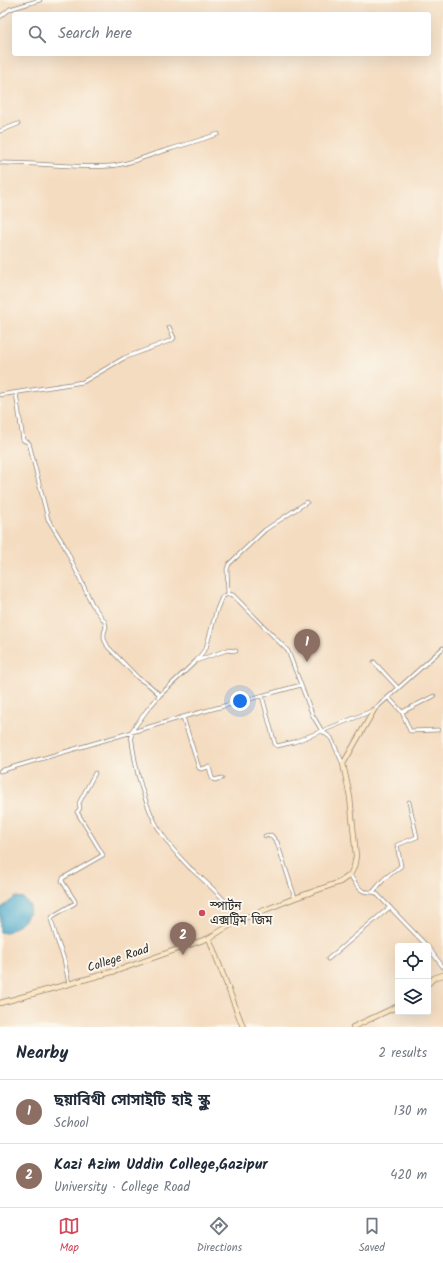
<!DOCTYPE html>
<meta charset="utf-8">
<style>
:root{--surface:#fff;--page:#f2f2f3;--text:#1f2937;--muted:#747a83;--line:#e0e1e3;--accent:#d1495b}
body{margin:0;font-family:Kalam,"Noto Sans Bengali",sans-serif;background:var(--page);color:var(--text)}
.controls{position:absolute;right:12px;bottom:12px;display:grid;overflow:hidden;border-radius:4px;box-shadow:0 4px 16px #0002}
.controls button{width:36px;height:36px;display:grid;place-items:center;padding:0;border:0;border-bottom:1px solid var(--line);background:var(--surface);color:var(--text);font:20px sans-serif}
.you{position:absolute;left:240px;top:701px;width:14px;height:14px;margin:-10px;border:3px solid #fff;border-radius:50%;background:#1a73e8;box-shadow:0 0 0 6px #1a73e833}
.badge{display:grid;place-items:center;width:26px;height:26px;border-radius:50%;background:var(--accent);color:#fff;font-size:13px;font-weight:700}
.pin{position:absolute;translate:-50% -33px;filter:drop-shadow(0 1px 2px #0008)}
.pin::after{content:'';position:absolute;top:21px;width:14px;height:12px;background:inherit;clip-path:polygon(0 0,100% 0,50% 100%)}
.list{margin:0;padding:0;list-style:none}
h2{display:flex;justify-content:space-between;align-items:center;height:52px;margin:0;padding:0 16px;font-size:17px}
h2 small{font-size:13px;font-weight:400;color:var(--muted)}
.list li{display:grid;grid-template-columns:26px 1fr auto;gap:12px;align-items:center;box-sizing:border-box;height:64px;padding:0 16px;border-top:1px solid var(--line)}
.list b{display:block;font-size:15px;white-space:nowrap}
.list p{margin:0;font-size:13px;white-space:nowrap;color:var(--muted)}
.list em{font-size:13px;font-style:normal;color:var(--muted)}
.icon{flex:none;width:22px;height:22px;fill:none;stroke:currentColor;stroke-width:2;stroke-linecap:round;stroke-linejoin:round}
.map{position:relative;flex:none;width:443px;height:1027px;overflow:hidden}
.search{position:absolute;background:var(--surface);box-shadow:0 4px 16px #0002;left:12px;right:12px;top:12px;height:44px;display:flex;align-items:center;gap:10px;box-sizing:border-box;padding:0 14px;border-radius:4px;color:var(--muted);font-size:15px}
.sheet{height:180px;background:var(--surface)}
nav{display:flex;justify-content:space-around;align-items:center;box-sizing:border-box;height:56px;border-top:1px solid var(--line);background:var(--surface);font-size:11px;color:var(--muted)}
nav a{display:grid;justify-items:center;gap:2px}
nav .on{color:var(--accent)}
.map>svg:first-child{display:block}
</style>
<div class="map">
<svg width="443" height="1027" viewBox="0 0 443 1027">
<rect width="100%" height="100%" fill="#fbf7ec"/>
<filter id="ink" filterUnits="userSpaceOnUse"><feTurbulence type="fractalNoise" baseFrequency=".025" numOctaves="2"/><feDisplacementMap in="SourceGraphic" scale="8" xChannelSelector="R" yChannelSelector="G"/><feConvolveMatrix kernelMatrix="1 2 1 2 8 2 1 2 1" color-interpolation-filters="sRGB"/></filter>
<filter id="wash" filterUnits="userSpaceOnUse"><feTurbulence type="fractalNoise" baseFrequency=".012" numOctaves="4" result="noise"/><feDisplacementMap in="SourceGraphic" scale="16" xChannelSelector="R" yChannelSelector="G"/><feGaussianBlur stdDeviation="0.9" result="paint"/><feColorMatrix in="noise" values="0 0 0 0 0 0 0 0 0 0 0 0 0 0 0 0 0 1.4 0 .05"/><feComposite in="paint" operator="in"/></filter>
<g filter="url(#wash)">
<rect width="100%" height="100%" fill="#f4dcc0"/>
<path fill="#4daacc" stroke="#3c6a7c" d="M16 897 23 898 30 905C30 920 17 926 5 933L0 932V909Z"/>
</g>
<g filter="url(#ink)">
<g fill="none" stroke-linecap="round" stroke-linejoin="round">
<defs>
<path id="street" d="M0 17 10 9 40 0
M0 131 18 124
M0 163C37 162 73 169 110 166 126 165 142 158 157 153 177 147 198 141 218 134
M16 393 23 440 29 443 48 519 64 545 92 604 105 622 106 627 104 633V639L108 647 138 678 149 685 160 695
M0 395 83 382 124 358 172 340 174 338 169 327
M228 594 227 569 229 564 265 530 307 502
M196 661 227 650 236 651
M374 662 398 688
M262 696 275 744 277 746 294 742 322 731 331 738 343 764
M388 697 402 712 410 731 438 730
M402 712 434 696
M183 717 199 768 201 769 209 767 212 778 214 780 222 778
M0 771 183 717 301 685 313 716 322 731 374 710 443 648
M265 836 271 835 277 842 295 898
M350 875C353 879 357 888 363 891 367 893 372 891 376 893L427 946
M373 892 384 879 401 866 397 845 417 837 409 802
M237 921C239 910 199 876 189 867 160 838 148 814 138 775 135 761 132 747 131 732L147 710 160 695 196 661 206 648 217 609 222 597 228 594 233 595 288 651 301 685
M428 947 443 967
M328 959 390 907
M69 984 64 959 57 940 51 919 53 916 75 903V901L62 881 63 878 103 855 77 812C81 809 80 807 79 803L95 773"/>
<path id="secondary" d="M209 938 243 1027
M428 984 434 978 443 975
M0 1003 119 970 209 938 237 921 295 898 340 882 350 875 354 867 356 856 350 797 343 764 374 710
M353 1027 398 1006"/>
</defs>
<use href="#street" stroke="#908476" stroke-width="4.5"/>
<use href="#secondary" stroke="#908476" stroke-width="6"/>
<use href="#street" stroke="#fff" stroke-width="3"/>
<use href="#secondary" stroke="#fce6c4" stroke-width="4.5"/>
</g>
</g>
<circle fill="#d1495b" stroke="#fbf7ec" stroke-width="1.5" cx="202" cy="913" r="4"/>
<g text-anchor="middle" stroke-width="4" stroke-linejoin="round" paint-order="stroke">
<g font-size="12" fill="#2b2b2b" stroke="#fbf7ec" text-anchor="start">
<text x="210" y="910">স্পার্টন<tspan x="210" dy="14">এক্সট্রিম জিম</tspan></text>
</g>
<g font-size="12" fill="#2b2b2b" stroke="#fbf7ec">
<text transform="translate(118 958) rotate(-18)" y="4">College Road</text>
</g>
</g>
</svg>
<div class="controls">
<button><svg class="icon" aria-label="locate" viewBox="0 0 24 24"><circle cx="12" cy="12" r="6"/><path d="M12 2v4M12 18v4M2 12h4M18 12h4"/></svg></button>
<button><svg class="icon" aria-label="layers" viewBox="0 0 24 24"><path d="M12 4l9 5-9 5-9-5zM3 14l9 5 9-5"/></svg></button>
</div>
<div class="you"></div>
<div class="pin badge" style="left:307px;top:662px;background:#8d6e63">1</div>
<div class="pin badge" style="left:183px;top:955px;background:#8d6e63">2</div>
<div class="search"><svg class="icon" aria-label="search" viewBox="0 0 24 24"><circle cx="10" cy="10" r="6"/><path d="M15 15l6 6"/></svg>Search here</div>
</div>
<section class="sheet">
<h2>Nearby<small>2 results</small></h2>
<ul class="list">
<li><span class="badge" style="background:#8d6e63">1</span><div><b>ছয়াবিথী সোসাইটি হাই স্কুল</b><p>School</p></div><em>130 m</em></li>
<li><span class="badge" style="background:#8d6e63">2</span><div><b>Kazi Azim Uddin College,Gazipur</b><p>University · College Road</p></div><em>420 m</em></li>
</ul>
</section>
<nav>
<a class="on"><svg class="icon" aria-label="map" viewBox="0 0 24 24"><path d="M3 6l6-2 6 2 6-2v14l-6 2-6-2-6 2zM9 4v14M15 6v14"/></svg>Map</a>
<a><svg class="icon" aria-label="directions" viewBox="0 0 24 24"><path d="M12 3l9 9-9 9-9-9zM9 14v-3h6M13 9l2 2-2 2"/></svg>Directions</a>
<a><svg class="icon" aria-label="saved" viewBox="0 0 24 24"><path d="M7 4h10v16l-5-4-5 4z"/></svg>Saved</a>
</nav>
